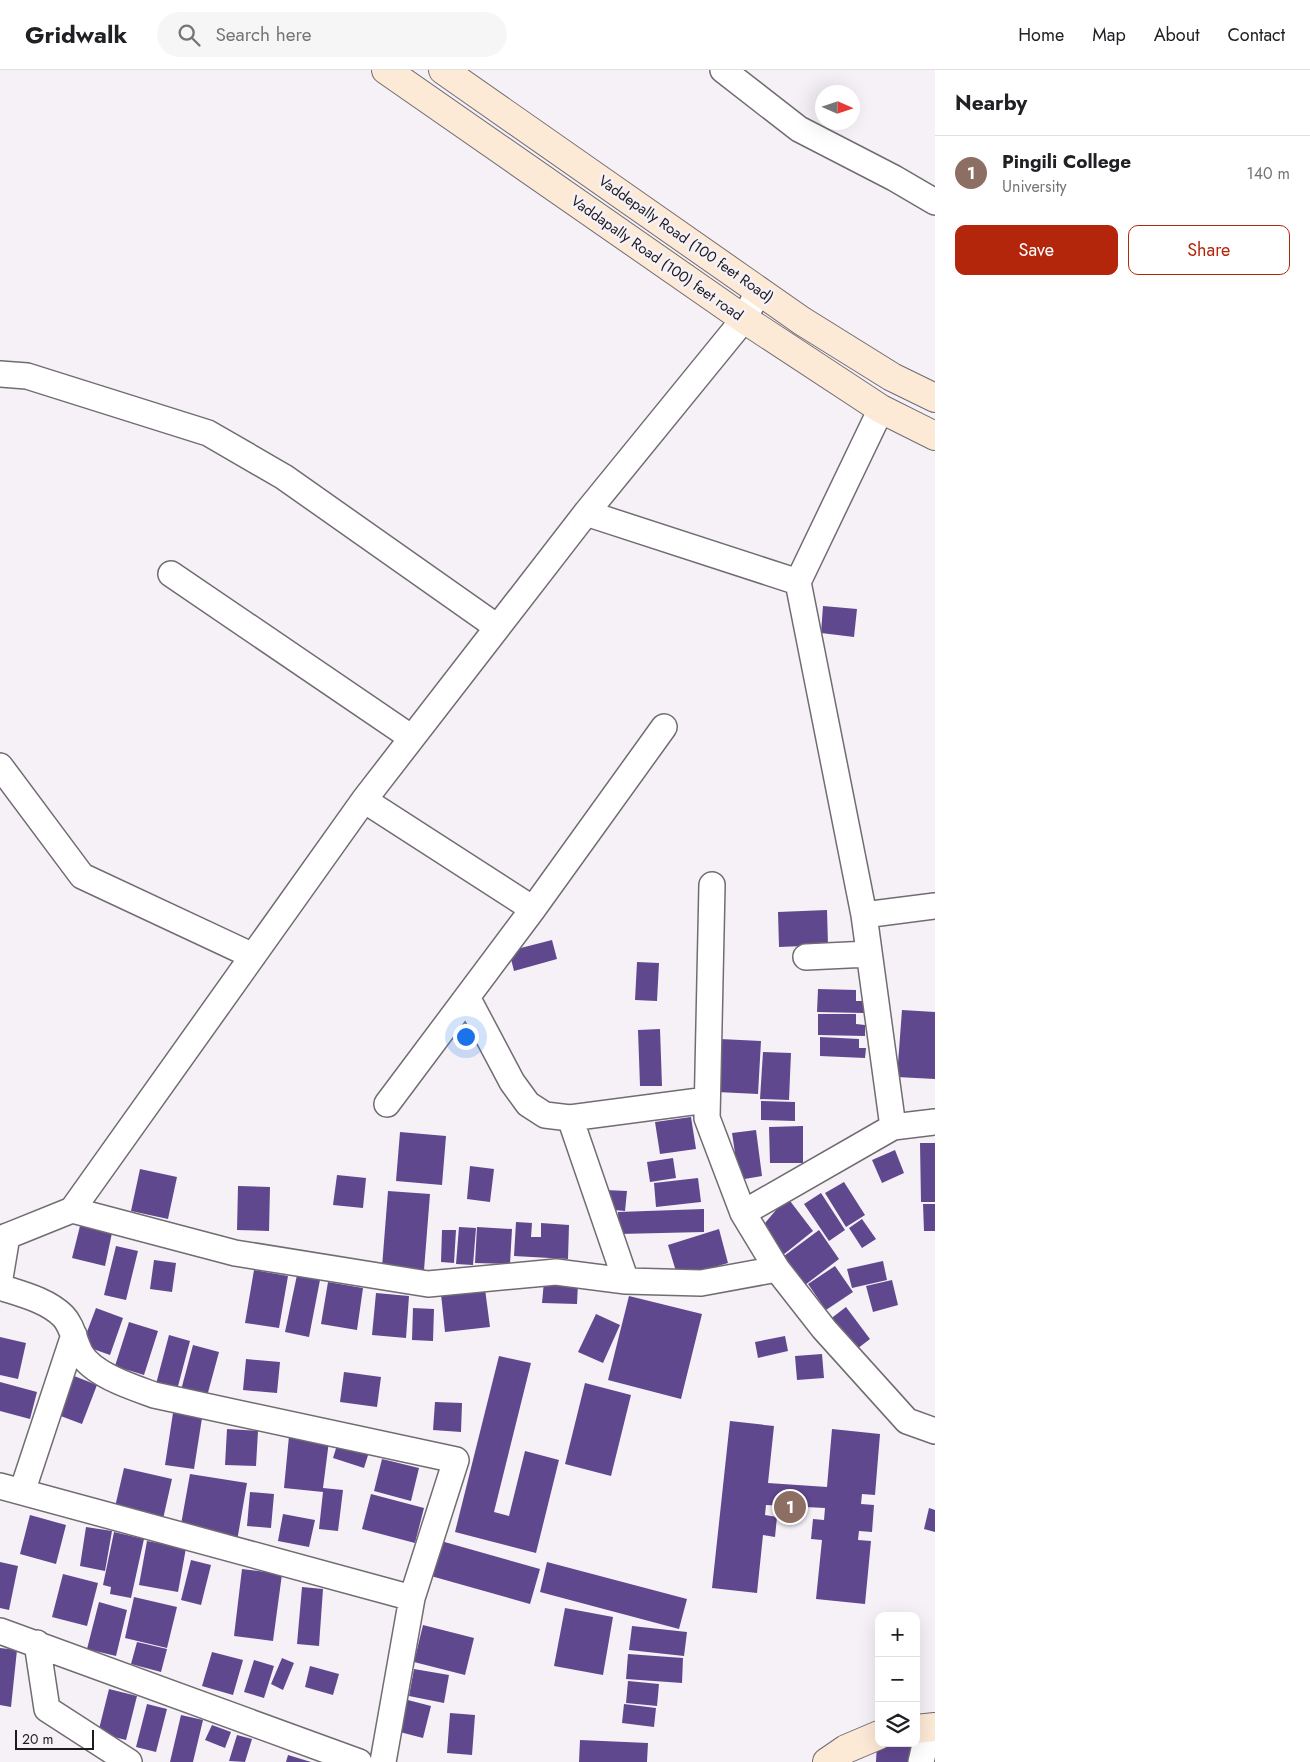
<!DOCTYPE html>
<meta charset="utf-8">
<style>
:root{--surface:#fff;--page:#f6f6f6;--text:#202124;--muted:#757577;--line:#e0e0e0;--accent:#b3260b}
body{margin:0;font-family:Jost,sans-serif;background:var(--page);color:var(--text)}
.controls{position:absolute;right:15px;bottom:15px;display:grid;overflow:hidden;border-radius:10px;box-shadow:0 5px 20px #0002}
.controls button{width:45px;height:45px;display:grid;place-items:center;padding:0;border:0;border-bottom:1px solid var(--line);background:var(--surface);color:var(--text);font:25px sans-serif}
.compass{position:absolute;left:815px;top:15px;width:45px;height:45px;border-radius:50%;background:var(--surface);box-shadow:0 5px 20px #0002;rotate:93deg}
.scale{position:absolute;left:15px;bottom:12px;width:79px;box-sizing:border-box;padding-left:5px;border:2px solid #1d1b1d;border-top:0;font-size:14px;line-height:18px;white-space:nowrap;color:#1d1b1d;-webkit-text-stroke:4px #f5f1f7;paint-order:stroke}
.you{position:absolute;left:465px;top:966px;width:18px;height:18px;margin:-12px;border:4px solid #fff;border-radius:50%;background:#1a73e8;box-shadow:0 0 0 8px #1a73e833}
.badge{display:grid;place-items:center;width:32px;height:32px;border-radius:50%;background:var(--accent);color:#fff;font-size:16px;font-weight:700}
.pin{position:absolute;translate:-50% -50%;border:2px solid #fff;box-shadow:0 1px 5px #0006}
.list{margin:0;padding:0;list-style:none}
h2{display:flex;justify-content:space-between;align-items:center;height:65px;margin:0;padding:0 20px;font-size:21px}
h2 small{font-size:16px;font-weight:400;color:var(--muted)}
.list li{display:grid;grid-template-columns:32px 1fr auto;gap:15px;align-items:center;box-sizing:border-box;height:75px;padding:0 20px;border-top:1px solid var(--line)}
.list b{display:block;font-size:19px;white-space:nowrap}
.list p{margin:0;font-size:16px;white-space:nowrap;color:var(--muted)}
.list em{font-size:16px;font-style:normal;color:var(--muted)}
.actions{display:flex;gap:10px;padding:15px 20px}
.actions a{flex:1;padding:11px 0;border:1px solid var(--accent);border-radius:10px;text-align:center;font-size:18px;color:var(--accent)}
.actions .main{background:var(--accent);color:#fff}
.icon{flex:none;width:28px;height:28px;fill:none;stroke:currentColor;stroke-width:2;stroke-linecap:round;stroke-linejoin:round}
.map{position:relative;flex:none;width:935px;height:1692px;overflow:hidden}
header{display:flex;align-items:center;gap:30px;box-sizing:border-box;height:70px;padding:0 25px;background:var(--surface);border-bottom:1px solid var(--line)}
header strong{font-size:24px}
nav{display:flex;gap:28px;margin-inline-start:auto;font-size:18px}
.search{width:350px;height:45px;background:var(--page);display:flex;align-items:center;gap:12px;box-sizing:border-box;padding:0 18px;border-radius:28px;color:var(--muted);font-size:19px}
main{display:flex}
aside{flex:1;background:var(--surface)}
.map>svg:first-child{display:block}
</style>
<header>
<strong>Gridwalk</strong>
<div class="search"><svg class="icon" aria-label="search" viewBox="0 0 24 24"><circle cx="10" cy="10" r="6"/><path d="M15 15l6 6"/></svg>Search here</div>
<nav><a>Home</a><a>Map</a><a>About</a><a>Contact</a></nav>
</header>
<main>
<div class="map">
<svg width="935" height="1692" viewBox="0 0 935 1692">
<rect width="100%" height="100%" fill="#f5f1f7"/>
<path fill="#60488f" d="M823 536 857 539 854 567 821 563Z
M827 840 828 875 779 877 778 842Z
M552 870 557 889 514 901 509 881Z
M637 892 659 893 657 931 635 930Z
M818 919 856 920V931H864V943L817 942Z
M902 940 935 942V1009L897 1007Z
M818 944H856V954L865 955V966L818 965Z
M660 959 662 1016H640L638 960Z
M820 967 859 969V978H866L865 988 820 986Z
M720 969 761 971 758 1024 717 1022Z
M763 982 791 983 789 1030 760 1029Z
M761 1031 795 1032V1051L761 1050Z
M691 1047 696 1079 660 1084 655 1052Z
M803 1056V1093H770L769 1057Z
M756 1060 762 1106 739 1110 732 1063Z
M400 1062 446 1066 442 1115 396 1111Z
M920 1073H935V1132H921Z
M895 1080 904 1103 882 1113 872 1090Z
M673 1088 676 1108 650 1112 647 1092Z
M470 1096 494 1099 490 1132 467 1129Z
M140 1099 177 1107 168 1149 131 1141Z
M337 1105 366 1108 363 1138 333 1135Z
M698 1108 701 1132 656 1137 654 1113Z
M844 1112 865 1145 846 1157 825 1123Z
M238 1116 270 1117 269 1161 237 1160Z
M605 1120 627 1121 625 1141 603 1139Z
M388 1121 430 1124 424 1200 382 1197Z
M821 1123 845 1160 829 1171 804 1134Z
M787 1127 813 1161 783 1185 765 1153Z
M923 1134H935V1161H924Z
M704 1139V1162L619 1164 618 1142Z
M862 1149 876 1169 862 1178 849 1158Z
M516 1152 532 1153 531 1167H541V1153L569 1155 568 1189 514 1186Z
M80 1156 112 1163 105 1196 72 1188Z
M459 1157 476 1158 473 1195 456 1194Z
M477 1157 512 1159 510 1194 475 1193Z
M719 1159 728 1193 678 1208 668 1175Z
M442 1160H456L454 1193 441 1192Z
M819 1160 839 1189 805 1215 784 1186Z
M116 1176 138 1181 126 1230 104 1225Z
M154 1190 176 1193 172 1222 150 1219Z
M883 1191 887 1210 852 1218 847 1199Z
M835 1196 853 1222 826 1240 808 1214Z
M254 1200 288 1206 279 1258 245 1253Z
M297 1205 320 1210 309 1267 285 1262Z
M892 1210 898 1235 873 1242 866 1216Z
M544 1211 578 1213 577 1234 542 1233Z
M328 1212 363 1218 357 1260 321 1254Z
M485 1219 490 1257 445 1262 441 1224Z
M376 1223 409 1226 406 1268 372 1265Z
M629 1226 702 1244 681 1329 608 1310Z
M846 1237 870 1269 853 1282 829 1250Z
M96 1238 123 1248 110 1285 82 1275Z
M413 1238 434 1239 433 1271 412 1270Z
M596 1244 620 1255 603 1293 578 1282Z
M129 1252 158 1261 144 1305 115 1296Z
M169 1265 190 1271 177 1320 156 1314Z
M785 1266 788 1281 758 1288 755 1272Z
M0 1267 26 1273 18 1309 0 1305Z
M193 1275 219 1282 206 1330 180 1324Z
M822 1284 824 1308 797 1310 795 1286Z
M499 1286 531 1293 494 1442 509 1446 525 1381 559 1390 536 1483 455 1462Z
M246 1289 280 1292 277 1323 243 1320Z
M64 1302 97 1315 82 1354 50 1342Z
M344 1302 381 1307 377 1337 340 1332Z
M0 1312 37 1322 30 1349 0 1341Z
M585 1313 631 1325 611 1406 565 1394Z
M435 1332 462 1333 461 1362 433 1360Z
M173 1343 202 1348 194 1399 165 1395Z
M730 1351 774 1356 768 1413 827 1417 832 1359 880 1364 875 1425 862 1424 861 1434 874 1435 872 1462 859 1461 858 1470 871 1471 865 1534 816 1529 822 1470 811 1469 813 1449 824 1450 825 1438 766 1435 765 1445 777 1447 775 1467 763 1465 757 1523 712 1518Z
M227 1359 258 1361 256 1396 225 1395Z
M289 1366 329 1371 323 1418 343 1420 338 1461 319 1459 323 1422 284 1418Z
M338 1372 369 1382 364 1398 333 1388Z
M382 1389 419 1398 411 1431 374 1421Z
M124 1398 172 1409 163 1449 115 1437Z
M190 1404 247 1413 237 1471 180 1460Z
M250 1422 274 1424 271 1458 247 1456Z
M371 1424 424 1438 415 1473 362 1459Z
M929 1438 935 1440V1462L924 1459Z
M283 1444 315 1450 309 1477 278 1471Z
M30 1445 66 1455 56 1494 20 1484Z
M86 1457 112 1461 105 1501 80 1496Z
M114 1462 144 1469 131 1528 110 1524 111 1517 103 1515Z
M147 1471 186 1478 178 1522 139 1515Z
M441 1471 540 1499 530 1534 431 1506Z
M191 1490 211 1495 201 1535 181 1530Z
M0 1492 18 1496 9 1540 0 1538Z
M547 1492 687 1529 679 1559 540 1522Z
M242 1499 282 1504 273 1571 234 1566Z
M63 1504 98 1513 87 1556 52 1547Z
M302 1517 323 1519 319 1576 297 1574Z
M134 1527 177 1537 167 1578 125 1568Z
M99 1532 127 1540 116 1586 87 1579Z
M565 1538 613 1547 603 1605 554 1596Z
M423 1555 474 1568 465 1605 414 1592Z
M632 1556 687 1562 684 1586 629 1580Z
M137 1572 167 1579 161 1602 131 1594Z
M0 1578 17 1580 11 1637 0 1635Z
M212 1582 243 1590 233 1625 202 1616Z
M628 1584 683 1588 682 1613 626 1609Z
M282 1588 294 1593 283 1620 271 1614Z
M254 1590 274 1596 264 1628 244 1622Z
M310 1596 339 1604 333 1625 305 1617Z
M414 1599 449 1605 444 1633 409 1626Z
M628 1611 659 1614 657 1636 626 1633Z
M109 1619 137 1626 126 1670 98 1663Z
M404 1629 431 1636 423 1668 396 1661Z
M147 1634 167 1639 156 1682 136 1677Z
M624 1634 656 1638 654 1657 622 1653Z
M450 1643 475 1645 472 1685 447 1683Z
M181 1645 203 1650 193 1692H170Z
M212 1655 231 1662 225 1678 205 1670Z
M237 1665 252 1669 245 1692 229 1691Z
M580 1670 648 1673 647 1692H579Z
M877 1673H915L914 1692H876Z
M288 1685 311 1692H286Z"/>
<g fill="none" stroke-linecap="round" stroke-linejoin="round">
<defs>
<path id="street" d="M723 0 799 59 894 108 935 132
M0 304 27 306 208 363 284 407 497 557
M881 339 798 512 864 845 893 1057
M586 443 798 512
M171 504 412 668
M0 696 82 806 253 886
M364 730 533 839 664 657
M712 815 707 1048 743 1143 777 1199 824 1259 907 1351 935 1361
M864 845 935 836
M806 887 869 884
M467 927 512 1012 528 1034 545 1045 570 1048 707 1030
M387 1034 533 839
M570 1048 626 1211
M72 1140 235 1183 428 1214 556 1202 626 1211 701 1213 777 1199
M743 1143 893 1057 935 1052
M0 1169 72 1140 364 730 586 443 744 249 759 220
M0 1208 7 1166
M0 1217C21 1224 47 1230 63 1246 73 1256 74 1272 81 1284 94 1305 132 1317 154 1325L456 1390 412 1528 383 1692
M0 1416 412 1528
M22 1422 74 1265
M0 1561 359 1692
M37 1573 47 1639 129 1692
M921 1692 929 1657"/>
<path id="secondary" d="M386 0 744 249 881 339 935 366
M443 0 802 251 892 307 935 328
M916 1659 935 1657
M827 1692 846 1679 879 1665"/>
</defs>
<use href="#street" stroke="#716c72" stroke-width="28"/>
<use href="#secondary" stroke="#716c72" stroke-width="30"/>
<use href="#street" stroke="#fff" stroke-width="25"/>
<use href="#secondary" stroke="#fce9d6" stroke-width="28"/>
</g>
<g text-anchor="middle" stroke-width="5" stroke-linejoin="round" paint-order="stroke">
<g font-size="15" fill="#1d1b1d" stroke="#f5f1f7">
<text transform="translate(686 169) rotate(35)" y="5">Vaddepally Road (100 feet Road)</text>
<text transform="translate(657 188) rotate(35)" y="5">Vaddapally Road (100) feet road</text>
</g>
</g>
</svg>
<div class="controls">
<button>+</button>
<button>−</button>
<button><svg class="icon" aria-label="layers" viewBox="0 0 24 24"><path d="M12 4l9 5-9 5-9-5zM3 14l9 5 9-5"/></svg></button>
</div>
<svg class="compass" viewBox="-18 -18 36 36"><path d="M0-13l5 13h-10z" fill="#e53935"/><path d="M0 13l5-13h-10z" fill="#757577"/></svg>
<div class="scale">20 m</div>
<div class="you"></div>
<div class="pin badge" style="left:790px;top:1437px;background:#8d6e63">1</div>
</div>
<aside>
<h2>Nearby<small></small></h2>
<ul class="list">
<li><span class="badge" style="background:#8d6e63">1</span><div><b>Pingili College</b><p>University</p></div><em>140 m</em></li>
</ul>
<div class="actions"><a class="main">Save</a><a>Share</a></div>
</aside>
</main>
